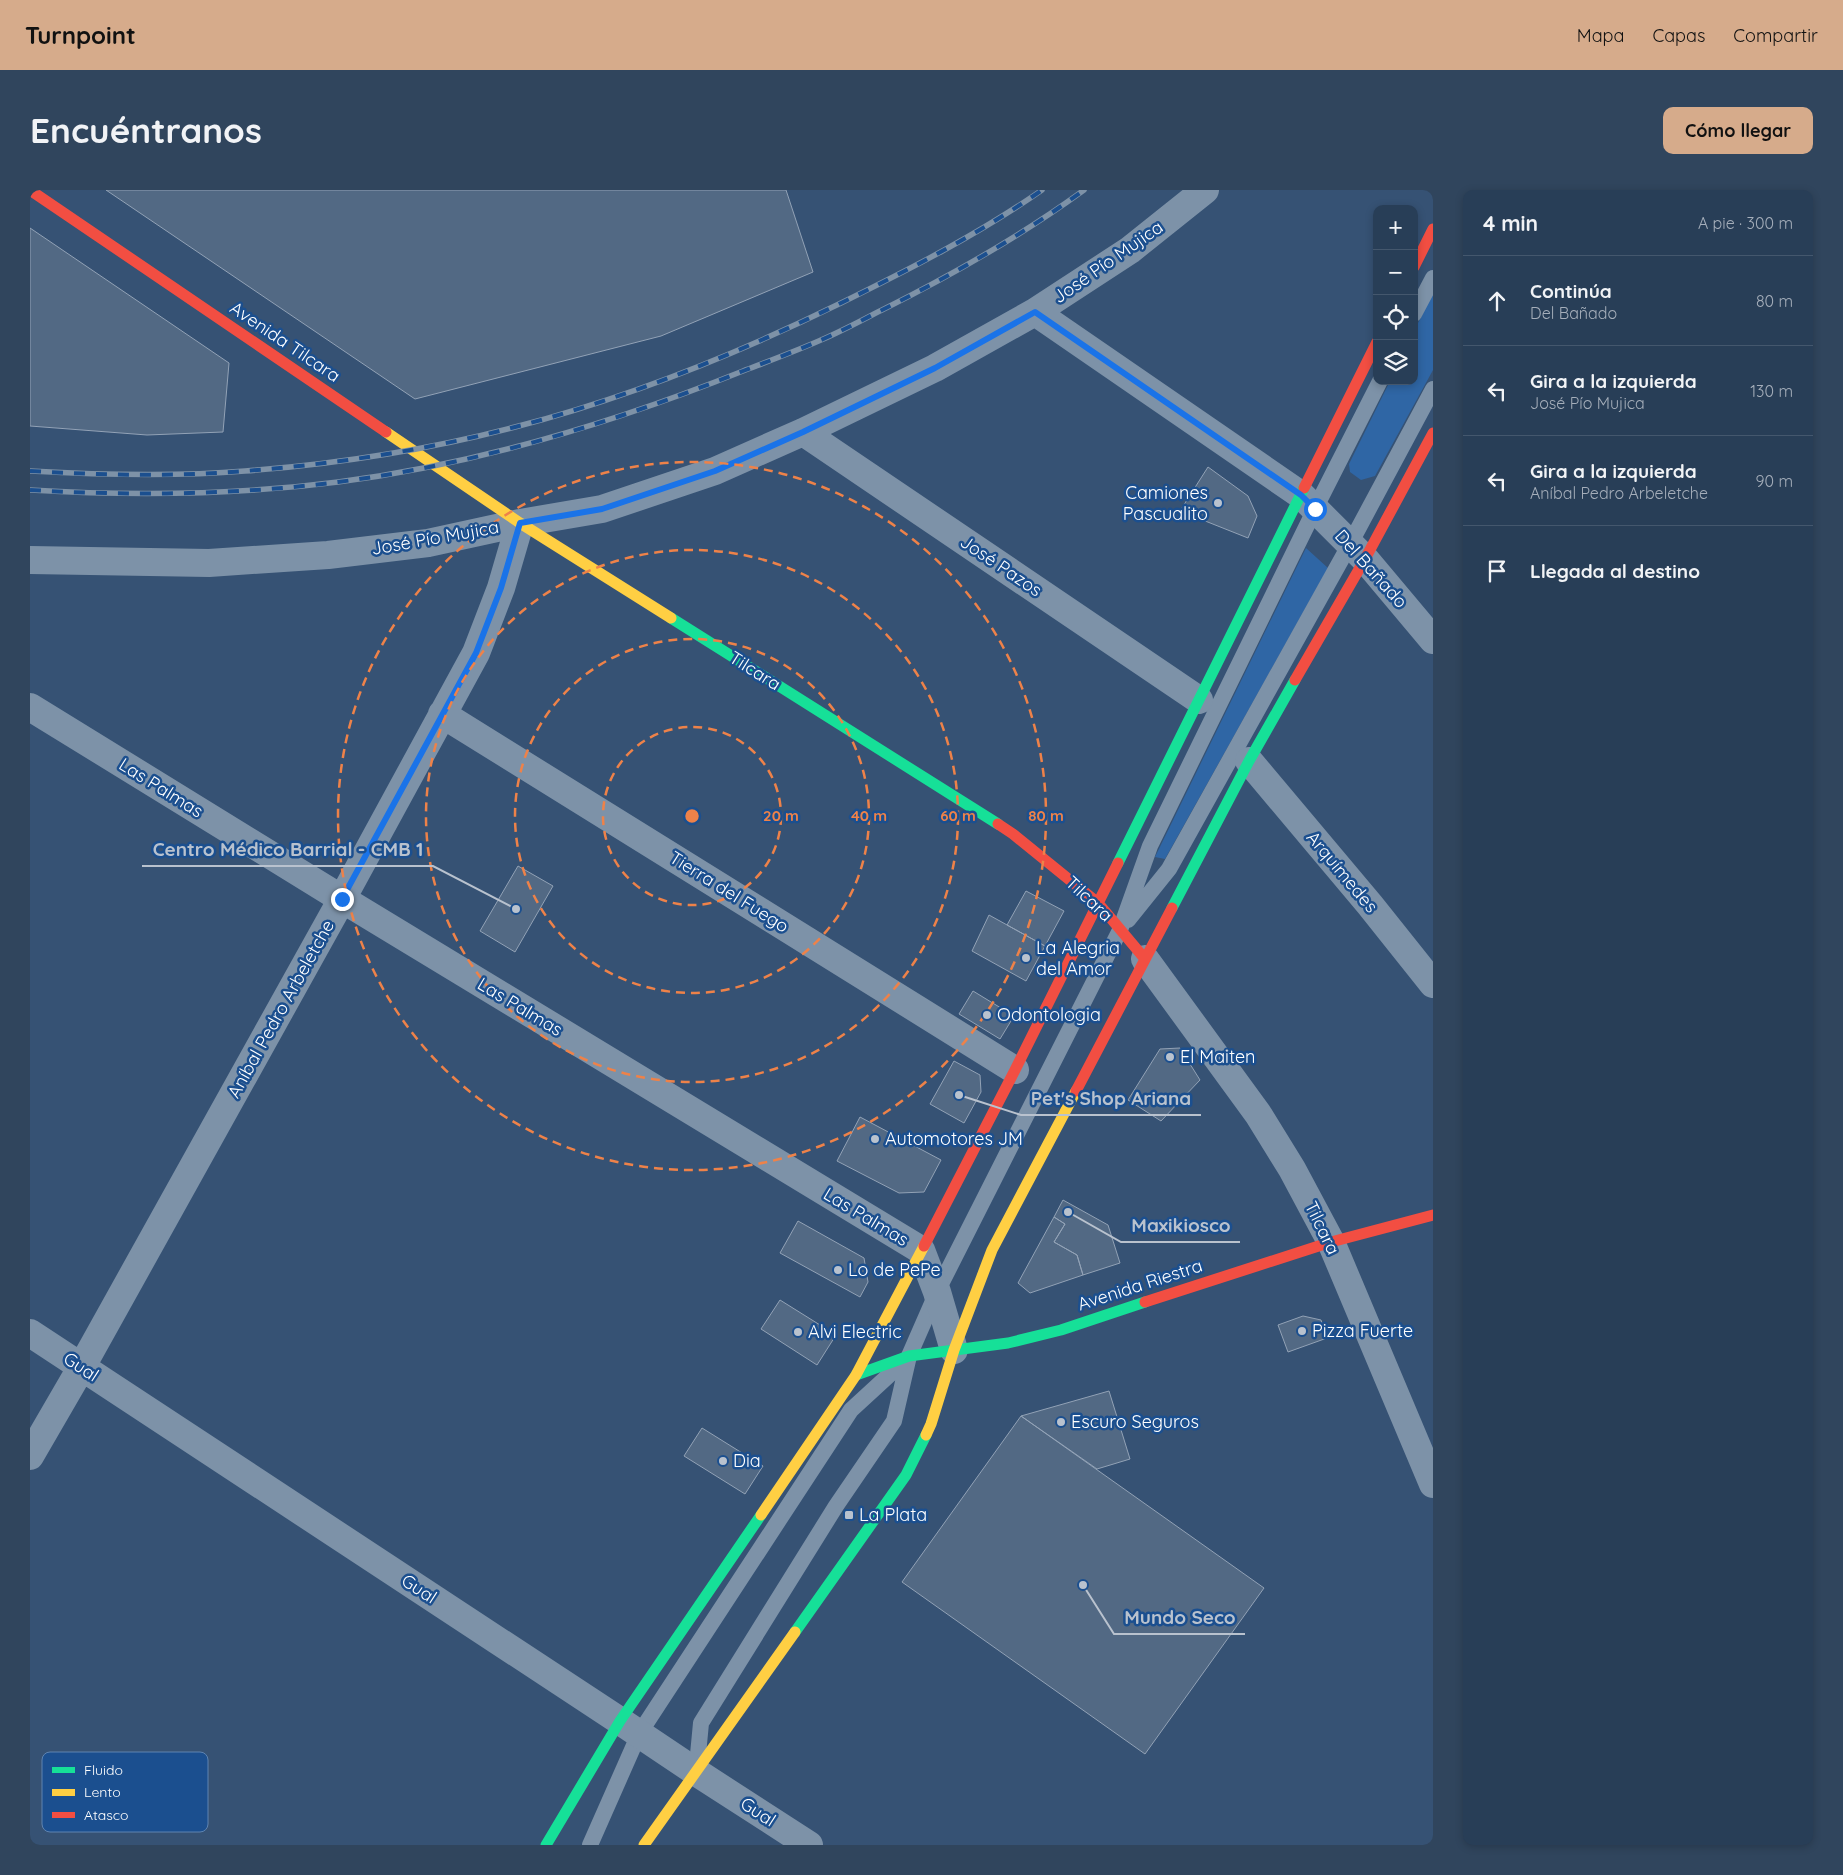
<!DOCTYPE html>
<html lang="es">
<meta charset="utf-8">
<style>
:root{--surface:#283e57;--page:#30455d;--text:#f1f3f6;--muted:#a5aeba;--line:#44576d;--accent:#d6ab8b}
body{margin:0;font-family:Quicksand,sans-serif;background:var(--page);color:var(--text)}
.controls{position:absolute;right:15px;top:15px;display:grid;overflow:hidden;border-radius:10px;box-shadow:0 2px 8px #0003}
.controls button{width:45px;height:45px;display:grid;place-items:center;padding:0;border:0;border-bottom:1px solid var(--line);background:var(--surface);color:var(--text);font:25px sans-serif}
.stop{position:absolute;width:15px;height:15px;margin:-11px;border:4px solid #1a73e8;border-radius:50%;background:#fff}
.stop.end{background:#1a73e8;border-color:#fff;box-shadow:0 1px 5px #0008}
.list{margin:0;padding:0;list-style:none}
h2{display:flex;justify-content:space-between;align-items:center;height:65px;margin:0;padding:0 20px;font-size:21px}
h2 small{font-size:16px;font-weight:400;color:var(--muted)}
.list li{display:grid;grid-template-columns:32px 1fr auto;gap:15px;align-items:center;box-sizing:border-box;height:90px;padding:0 20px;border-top:1px solid var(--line)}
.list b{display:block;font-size:19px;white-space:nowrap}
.list p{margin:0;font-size:16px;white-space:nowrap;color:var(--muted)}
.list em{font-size:16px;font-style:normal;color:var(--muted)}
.icon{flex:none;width:28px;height:28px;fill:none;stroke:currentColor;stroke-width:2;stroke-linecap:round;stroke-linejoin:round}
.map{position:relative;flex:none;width:1403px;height:1655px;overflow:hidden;border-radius:10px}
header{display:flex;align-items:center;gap:30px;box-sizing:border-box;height:70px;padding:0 25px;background:var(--accent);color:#111}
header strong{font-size:24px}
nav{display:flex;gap:28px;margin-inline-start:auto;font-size:18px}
.intro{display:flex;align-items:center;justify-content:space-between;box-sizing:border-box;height:120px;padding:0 30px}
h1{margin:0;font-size:35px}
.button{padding:12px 22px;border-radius:10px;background:var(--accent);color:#111;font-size:18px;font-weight:700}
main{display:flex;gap:30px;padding:0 30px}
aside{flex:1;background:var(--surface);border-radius:10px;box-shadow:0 2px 8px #0003}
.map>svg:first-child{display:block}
</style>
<header>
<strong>Turnpoint</strong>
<nav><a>Mapa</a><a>Capas</a><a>Compartir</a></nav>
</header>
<div class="intro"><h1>Encuéntranos</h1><a class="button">Cómo llegar</a></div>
<main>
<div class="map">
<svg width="1403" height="1655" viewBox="0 0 1403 1655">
<rect width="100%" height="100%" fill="#365274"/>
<path fill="#2f66a5" d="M1403 103V180L1345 286 1331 290 1320 282 1319 274 1360 191H1384V141Z
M1276 358 1298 378 1135 669 1125 667Z"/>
<path fill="#526984" stroke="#92a2b6" d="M76 0H756L783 82 631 146 385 209Z
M0 38 199 173 193 242 117 245 0 236Z
M1178 277 1218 306 1227 326 1218 348 1150 321Z
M488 676 523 696 485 762 450 741Z
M996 701 1034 721 1015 756 977 735Z
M959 725 1015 756 996 791 942 761Z
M943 801 984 826 970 849 929 824Z
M1150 858 1170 890 1131 931 1098 910 1130 859Z
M924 871 950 885 951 902 934 933 900 914Z
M830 927 911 970 894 1002 869 1003 807 971Z
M1033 1010 1078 1035 1090 1073 1053 1085 1047 1065 1024 1052 1035 1034 1024 1027Z
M1024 1027 1035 1034 1024 1052 1047 1065 1053 1085 1000 1103 988 1093Z
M768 1031 834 1068 838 1092 830 1107 750 1063Z
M750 1110 806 1145 787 1175 731 1139Z
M1273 1126 1291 1130 1297 1148 1258 1162 1248 1135Z
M1079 1201 1100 1269 1067 1279 991 1226Z
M991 1226 1234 1398 1115 1564 872 1392Z
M672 1238 733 1276 715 1304 654 1266Z"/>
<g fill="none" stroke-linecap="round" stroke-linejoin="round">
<path stroke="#7d92a8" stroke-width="16" d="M1384 124 1403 88
M1098 730 1139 679 1320 354 1403 199
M667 1575 671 1533 806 1316 864 1231 879 1166 907 1102 1090 740 1120 656 1285 319 1350 191
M560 1655 609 1544 821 1220 870 1175"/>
<path stroke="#7d92a8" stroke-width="28" d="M1005 122 1271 305 1335 369 1403 450
M773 242 1169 510
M0 370 179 373 298 365 398 353 490 333 572 319 685 281 773 242 905 178 1005 122 1100 60 1175 0
M0 517 312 709 891 1060 907 1102 924 1160
M412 524 985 880
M1219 571 1340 715 1403 794
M1115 769 1228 924 1262 979 1301 1052 1403 1294
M0 1143 590 1531 666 1582 779 1655
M0 1266 51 1178 312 709 446 463 471 398 490 333"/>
<path stroke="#16e098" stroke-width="11" d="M641 428 968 634
M1088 673 1274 298
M1142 718 1219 571 1265 490
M826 1185 879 1166 978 1153 1031 1140 1115 1112
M765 1442 876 1285 896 1245
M516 1655 590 1531 731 1325"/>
<path stroke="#ffcf43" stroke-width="11" d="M356 242 490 333 641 428
M896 1245 901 1234 924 1160 962 1060 1046 901
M731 1325 826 1185 894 1056
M614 1655 765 1442"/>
<path stroke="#f24e42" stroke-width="11" d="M0 0 356 242
M1384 77 1403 39
M1274 298 1347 152
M1265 490 1335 369 1403 243
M968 634 983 644 1068 713 1115 769
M1046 901 1142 718
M894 1056 985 880 1088 673
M1115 1112 1301 1052 1403 1025"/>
<defs>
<path id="rail" d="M0 281C72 285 143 287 215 281 306 274 397 260 485 237 597 208 707 164 811 113 880 79 949 44 1012 0
M0 300C102 306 207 305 308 292 448 274 583 233 713 181 739 171 766 161 791 150 812 141 832 130 852 120 922 85 991 46 1054 0"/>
</defs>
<use href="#rail" stroke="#7e92a7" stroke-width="5.5"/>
<use href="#rail" stroke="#1b4f8f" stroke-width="4" stroke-dasharray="11" stroke-linecap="butt"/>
</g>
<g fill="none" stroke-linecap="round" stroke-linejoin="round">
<path stroke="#1a73e8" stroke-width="6" d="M312 709 446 463 471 398 490 333 572 319 685 281 773 242 905 178 1005 122 1271 305 1285 319"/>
</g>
<g fill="none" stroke="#ee8249" stroke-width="2.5" stroke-dasharray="9 6">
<circle cx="662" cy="626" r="89"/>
<circle cx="662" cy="626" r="177"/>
<circle cx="662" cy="626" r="266"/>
<circle cx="662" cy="626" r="354"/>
</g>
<g fill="#b9c2ce" stroke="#1b4f8f" stroke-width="2">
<circle cx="1188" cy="313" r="5"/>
<circle cx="996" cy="768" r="5"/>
<circle cx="957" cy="825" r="5"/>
<circle cx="1140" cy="867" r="5"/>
<circle cx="845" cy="949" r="5"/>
<circle cx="808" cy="1080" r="5"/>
<circle cx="1272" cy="1141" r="5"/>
<circle cx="768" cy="1142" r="5"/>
<circle cx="1031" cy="1232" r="5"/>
<circle cx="693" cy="1271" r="5"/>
<rect x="814" y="1320" width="10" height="10" rx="2.5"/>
</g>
<g text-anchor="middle" stroke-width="5" stroke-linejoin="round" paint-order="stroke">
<g font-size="18" fill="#fff" stroke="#1b4f8f">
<text transform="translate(1078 72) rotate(-35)" y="6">José Pío Mujica</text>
<text transform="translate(255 152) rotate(34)" y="6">Avenida Tilcara</text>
<text transform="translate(405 348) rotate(-10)" y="6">José Pío Mujica</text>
<text transform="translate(971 376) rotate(34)" y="6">José Pazos</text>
<text transform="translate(1341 379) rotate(48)" y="6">Del Bañado</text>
<text transform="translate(725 481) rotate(32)" y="6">Tilcara</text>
<text transform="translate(131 598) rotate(32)" y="6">Las Palmas</text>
<text transform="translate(1312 682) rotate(50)" y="6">Arquímedes</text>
<text transform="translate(699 702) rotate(32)" y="6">Tierra del Fuego</text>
<text transform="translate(1059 709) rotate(43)" y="6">Tilcara</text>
<text transform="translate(490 817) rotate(31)" y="6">Las Palmas</text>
<text transform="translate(251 819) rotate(-61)" y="6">Aníbal Pedro Arbeletche</text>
<text transform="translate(836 1027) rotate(31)" y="6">Las Palmas</text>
<text transform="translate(1292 1038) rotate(64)" y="6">Tilcara</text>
<text transform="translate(1110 1095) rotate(-18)" y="6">Avenida Riestra</text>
<text transform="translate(51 1177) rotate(33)" y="6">Gual</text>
<text transform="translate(389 1399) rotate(33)" y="6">Gual</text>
<text transform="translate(728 1622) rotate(33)" y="6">Gual</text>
</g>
<g font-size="18" fill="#fff" stroke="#1b4f8f" text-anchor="start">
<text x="1178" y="309" text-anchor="end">Camiones<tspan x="1178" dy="21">Pascualito</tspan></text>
<text x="1006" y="764">La Alegria<tspan x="1006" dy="21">del Amor</tspan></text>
<text x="967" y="831">Odontologia</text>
<text x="1150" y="873">El Maiten</text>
<text x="855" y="955">Automotores JM</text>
<text x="818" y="1086">Lo de PePe</text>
<text x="1282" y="1147">Pizza Fuerte</text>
<text x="778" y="1148">Alvi Electric</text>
<text x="1041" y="1238">Escuro Seguros</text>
<text x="703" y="1277">Dia</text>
<text x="829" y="1331">La Plata</text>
</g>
</g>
<rect x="12" y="1562" width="166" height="80" rx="8" fill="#1b4f8f" stroke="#5f84b1" stroke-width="1"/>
<rect x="22" y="1577" width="23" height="6" fill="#16e098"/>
<rect x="22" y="1599" width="23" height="7" fill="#ffcf43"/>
<rect x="22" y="1622" width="23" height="6" fill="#f24e42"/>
<g font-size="14" fill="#fff">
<text x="54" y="1585">Fluido</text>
<text x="54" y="1607">Lento</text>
<text x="54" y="1630">Atasco</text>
</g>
<circle cx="662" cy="626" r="8" fill="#ee8249" stroke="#1b4f8f" stroke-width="2.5"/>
<g font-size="15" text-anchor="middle" font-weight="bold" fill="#ee8249" stroke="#1b4f8f" stroke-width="5" stroke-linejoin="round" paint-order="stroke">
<text x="751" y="631">20 m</text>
<text x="839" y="631">40 m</text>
<text x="928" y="631">60 m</text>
<text x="1016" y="631">80 m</text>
</g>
<path fill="none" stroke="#b9c2ce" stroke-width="2" d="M486 719L403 676H112M929 905L991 925H1171M1038 1022L1091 1052H1210M1053 1395L1084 1444H1215"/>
<g fill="#b9c2ce" stroke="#1b4f8f" stroke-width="2">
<circle cx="486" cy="719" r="5"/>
<circle cx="929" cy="905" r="5"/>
<circle cx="1038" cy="1022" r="5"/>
<circle cx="1053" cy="1395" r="5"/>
</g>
<g font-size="19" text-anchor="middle" font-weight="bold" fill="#b9c2ce" stroke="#1b4f8f" stroke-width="5" stroke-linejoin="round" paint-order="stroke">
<text x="258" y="666">Centro Médico Barrial - CMB 1</text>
<text x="1081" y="915">Pet's Shop Ariana</text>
<text x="1151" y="1042">Maxikiosco</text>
<text x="1150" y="1434">Mundo Seco</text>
</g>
</svg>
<div class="controls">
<button>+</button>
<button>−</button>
<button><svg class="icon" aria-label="locate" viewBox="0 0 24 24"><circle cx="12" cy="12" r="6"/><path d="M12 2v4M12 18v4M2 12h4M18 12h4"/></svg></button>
<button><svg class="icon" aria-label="layers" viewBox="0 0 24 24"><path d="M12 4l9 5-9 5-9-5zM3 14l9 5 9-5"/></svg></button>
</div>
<div class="stop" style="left:1285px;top:319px"></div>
<div class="stop end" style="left:312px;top:709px"></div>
</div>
<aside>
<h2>4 min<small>A pie · 300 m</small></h2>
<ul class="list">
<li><svg class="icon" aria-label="ahead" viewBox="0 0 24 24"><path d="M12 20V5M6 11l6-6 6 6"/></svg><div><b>Continúa</b><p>Del Bañado</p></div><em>80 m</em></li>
<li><svg class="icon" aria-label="left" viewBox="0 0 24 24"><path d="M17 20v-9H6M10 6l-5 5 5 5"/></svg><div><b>Gira a la izquierda</b><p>José Pío Mujica</p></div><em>130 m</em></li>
<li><svg class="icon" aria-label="left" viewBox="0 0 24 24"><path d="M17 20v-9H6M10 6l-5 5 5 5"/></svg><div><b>Gira a la izquierda</b><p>Aníbal Pedro Arbeletche</p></div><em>90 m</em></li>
<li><svg class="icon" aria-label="arrive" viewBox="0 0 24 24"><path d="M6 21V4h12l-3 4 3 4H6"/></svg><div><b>Llegada al destino</b></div></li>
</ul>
</aside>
</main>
